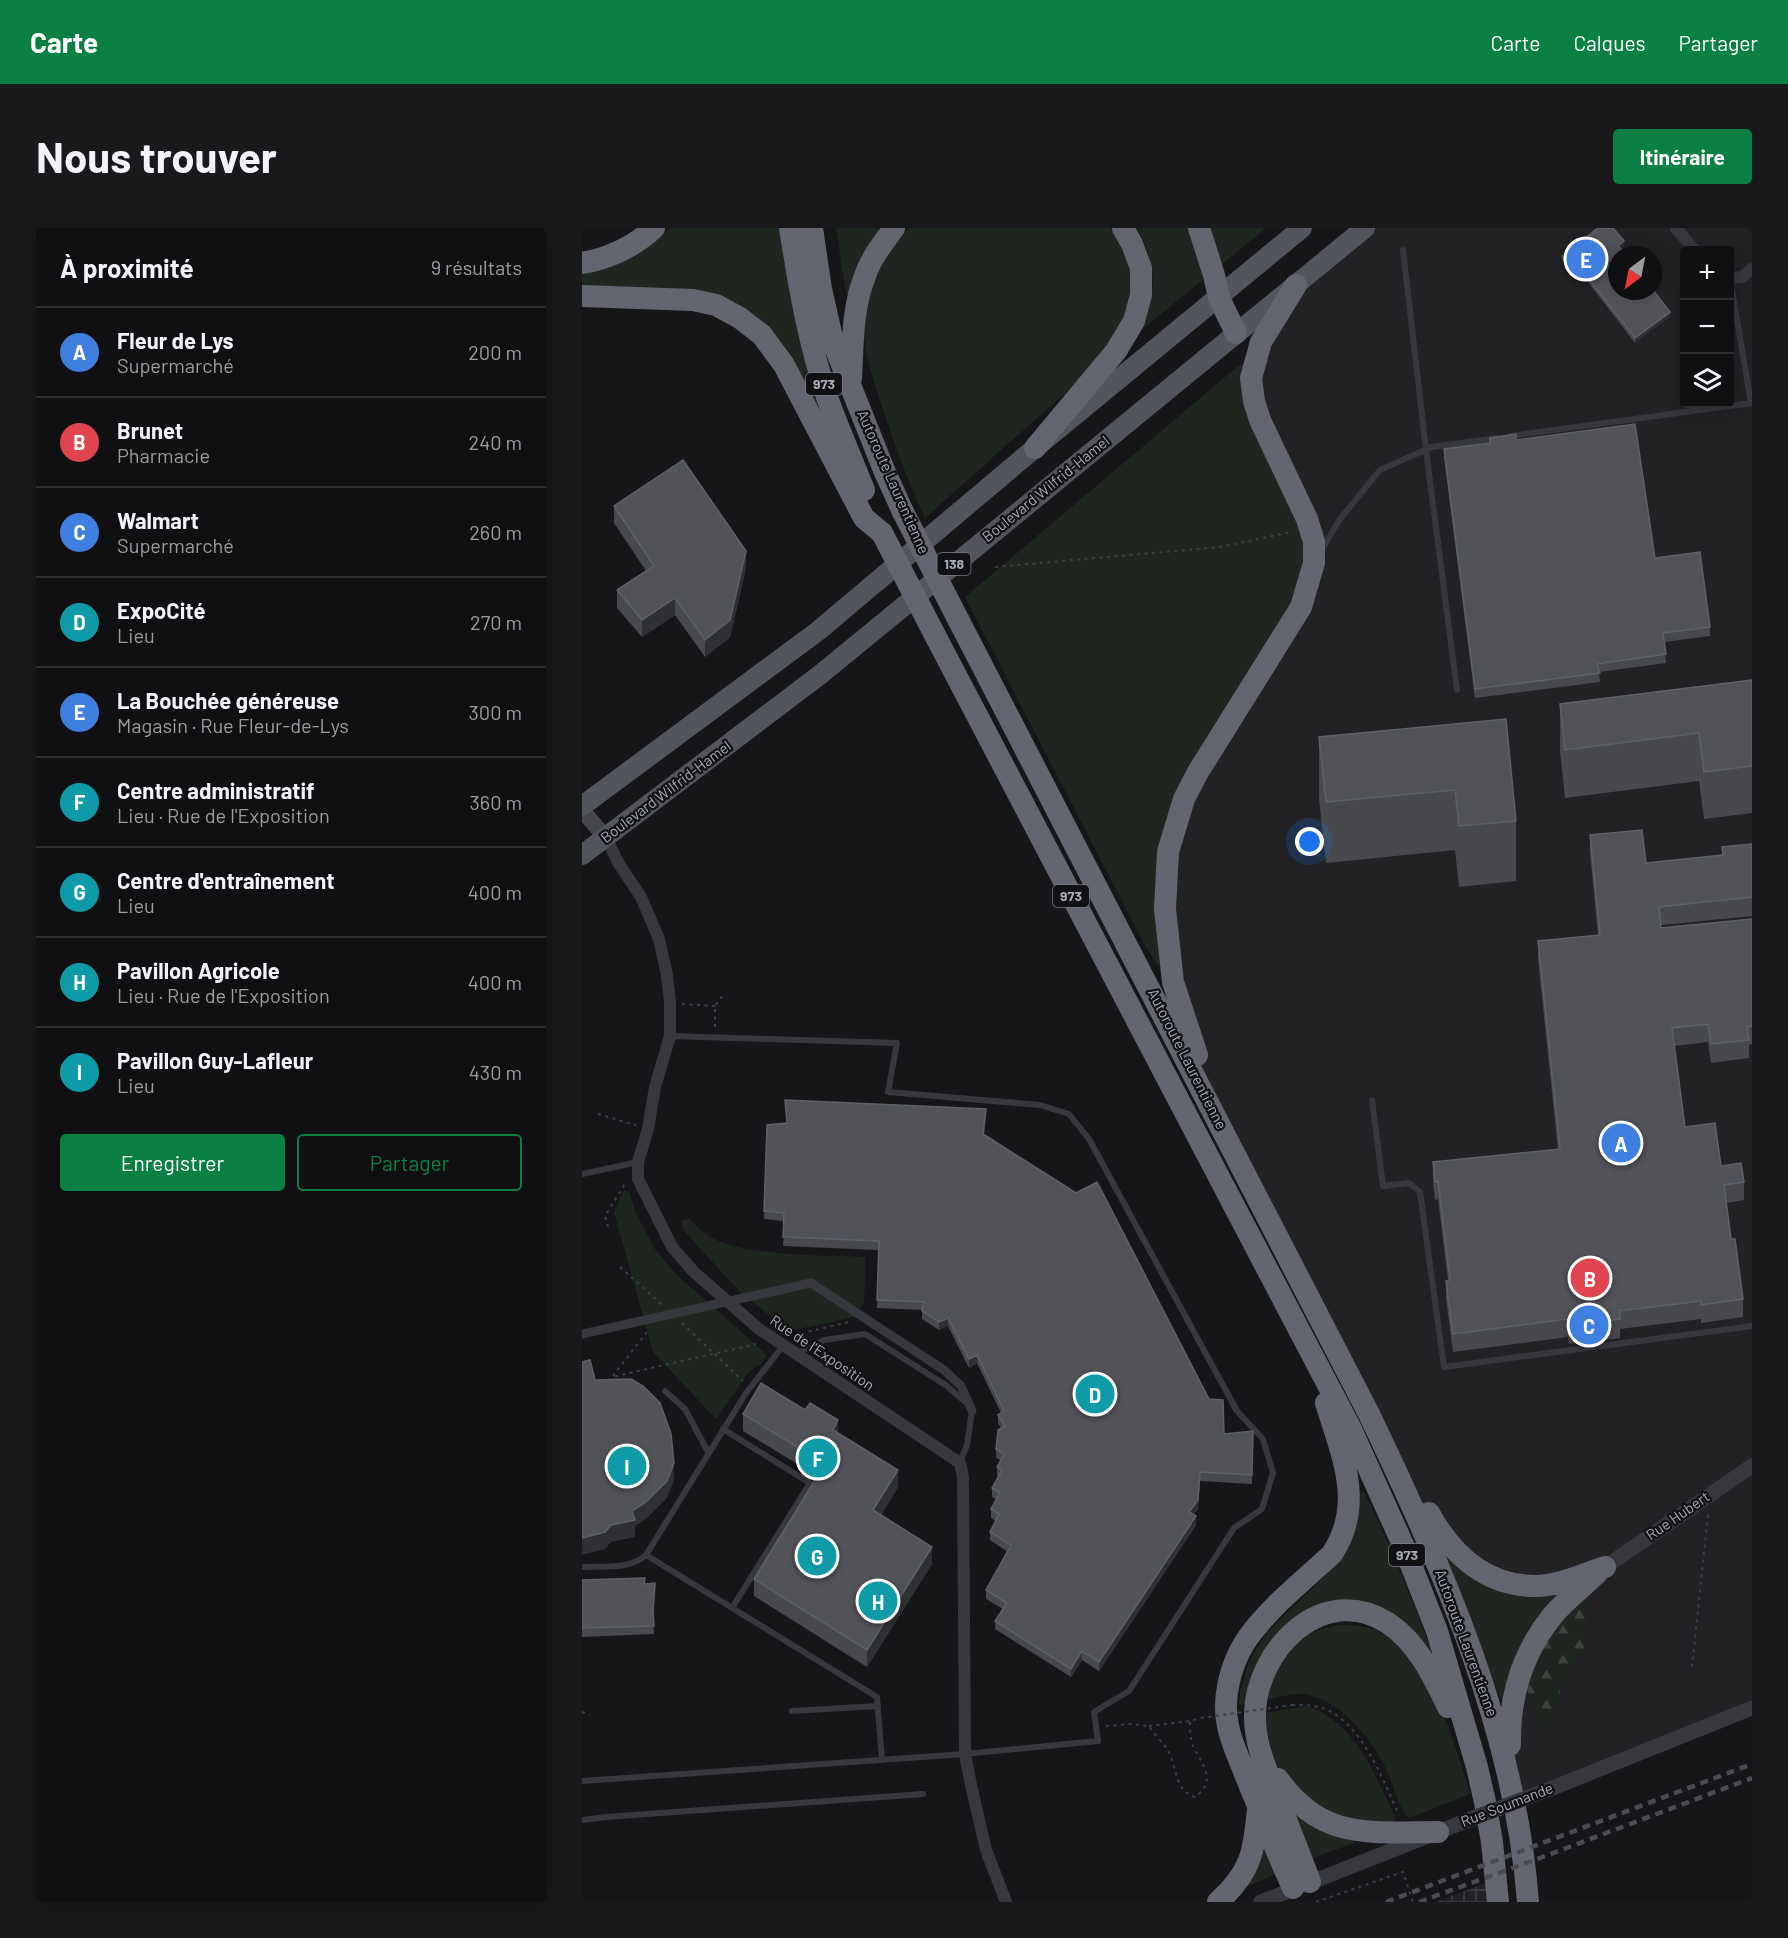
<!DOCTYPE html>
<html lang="fr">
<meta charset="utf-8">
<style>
:root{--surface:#101012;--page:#19191b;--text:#f1f3f6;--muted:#9c9d9f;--line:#303032;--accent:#0b8043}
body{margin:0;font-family:Barlow,sans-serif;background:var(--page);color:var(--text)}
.controls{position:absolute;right:18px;top:18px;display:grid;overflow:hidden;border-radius:6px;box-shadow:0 3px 15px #0003}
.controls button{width:54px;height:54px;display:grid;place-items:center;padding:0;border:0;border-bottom:2px solid var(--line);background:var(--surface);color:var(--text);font:30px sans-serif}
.compass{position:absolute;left:1026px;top:18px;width:54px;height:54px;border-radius:50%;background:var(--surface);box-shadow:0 3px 15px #0003;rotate:212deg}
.you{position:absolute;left:728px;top:614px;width:21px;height:21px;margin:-15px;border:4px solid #fff;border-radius:50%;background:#1a73e8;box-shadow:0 0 0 9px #1a73e833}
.badge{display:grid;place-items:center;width:39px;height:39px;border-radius:50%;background:var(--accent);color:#fff;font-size:20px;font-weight:700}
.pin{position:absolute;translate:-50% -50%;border:3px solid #fff;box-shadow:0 2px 6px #0006}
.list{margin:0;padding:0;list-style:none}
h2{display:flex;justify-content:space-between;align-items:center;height:78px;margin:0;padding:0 24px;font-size:26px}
h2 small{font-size:20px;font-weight:400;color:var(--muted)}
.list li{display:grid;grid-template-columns:39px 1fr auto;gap:18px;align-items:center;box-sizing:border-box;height:90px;padding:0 24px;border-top:2px solid var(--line)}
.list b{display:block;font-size:22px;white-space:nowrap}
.list p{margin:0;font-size:20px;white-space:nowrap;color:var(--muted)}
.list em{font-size:20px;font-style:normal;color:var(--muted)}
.actions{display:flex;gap:12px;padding:18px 24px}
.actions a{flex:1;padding:14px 0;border:2px solid var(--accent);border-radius:6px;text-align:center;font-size:21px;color:var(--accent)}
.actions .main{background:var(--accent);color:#fff}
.icon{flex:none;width:33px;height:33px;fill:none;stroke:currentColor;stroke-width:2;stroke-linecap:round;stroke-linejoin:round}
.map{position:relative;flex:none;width:1170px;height:1674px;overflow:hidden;border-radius:6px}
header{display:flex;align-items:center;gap:36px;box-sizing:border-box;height:84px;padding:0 30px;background:var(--accent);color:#fff}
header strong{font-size:28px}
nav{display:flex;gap:33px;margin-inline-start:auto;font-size:21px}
.intro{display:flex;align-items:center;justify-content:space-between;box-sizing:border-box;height:144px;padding:0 36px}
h1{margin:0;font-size:42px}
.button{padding:15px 27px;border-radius:6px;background:var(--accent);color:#fff;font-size:21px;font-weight:700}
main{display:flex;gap:36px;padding:0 36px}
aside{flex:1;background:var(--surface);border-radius:6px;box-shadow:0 3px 15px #0003}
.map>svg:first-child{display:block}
</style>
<header>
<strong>Carte</strong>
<nav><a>Carte</a><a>Calques</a><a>Partager</a></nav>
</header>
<div class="intro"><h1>Nous trouver</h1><a class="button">Itinéraire</a></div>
<main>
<aside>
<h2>À proximité<small>9 résultats</small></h2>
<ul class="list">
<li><span class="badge" style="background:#3f7fe0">A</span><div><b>Fleur de Lys</b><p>Supermarché</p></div><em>200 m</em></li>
<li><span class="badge" style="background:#e0444e">B</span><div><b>Brunet</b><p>Pharmacie</p></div><em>240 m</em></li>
<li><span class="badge" style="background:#3f7fe0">C</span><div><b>Walmart</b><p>Supermarché</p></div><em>260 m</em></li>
<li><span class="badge" style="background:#0f9aa8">D</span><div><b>ExpoCité</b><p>Lieu</p></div><em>270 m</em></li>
<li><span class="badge" style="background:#3f7fe0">E</span><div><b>La Bouchée généreuse</b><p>Magasin · Rue Fleur-de-Lys</p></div><em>300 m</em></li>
<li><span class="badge" style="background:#0f9aa8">F</span><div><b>Centre administratif</b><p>Lieu · Rue de l'Exposition</p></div><em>360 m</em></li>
<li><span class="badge" style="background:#0f9aa8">G</span><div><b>Centre d'entraînement</b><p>Lieu</p></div><em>400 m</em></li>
<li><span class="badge" style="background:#0f9aa8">H</span><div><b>Pavillon Agricole</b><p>Lieu · Rue de l'Exposition</p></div><em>400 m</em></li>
<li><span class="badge" style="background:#0f9aa8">I</span><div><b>Pavillon Guy-Lafleur</b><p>Lieu</p></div><em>430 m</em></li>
</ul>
<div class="actions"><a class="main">Enregistrer</a><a>Partager</a></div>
</aside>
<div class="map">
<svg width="1170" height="1674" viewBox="0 0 1170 1674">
<defs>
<pattern id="industrial-grid" width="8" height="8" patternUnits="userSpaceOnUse" patternTransform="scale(1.5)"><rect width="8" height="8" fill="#222225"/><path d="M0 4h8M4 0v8" fill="none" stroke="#3f3f43"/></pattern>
<pattern id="forest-firs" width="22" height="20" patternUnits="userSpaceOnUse" patternTransform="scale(1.5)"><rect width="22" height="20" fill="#1e261f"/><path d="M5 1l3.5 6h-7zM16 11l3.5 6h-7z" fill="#3c433d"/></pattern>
</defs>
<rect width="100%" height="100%" fill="#161618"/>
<path fill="#222225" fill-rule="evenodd" d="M783 0H1170V1480L935 1573 927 1490 977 1355 914 1350 853 1296 837 1265 815 1244 635 888 591 754 583 681 678 192 673 131 714 57ZM1102 22H1148V176H1102ZM1035 27H1071V63H1035Z"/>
<path fill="url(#industrial-grid)" d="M914 1651 916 1674H854Z"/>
<path fill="#1e261f" d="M89 0H198L238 175 231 178 164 83 0 62V45L61 23Z
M254 0H302L268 66H264Z
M326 0H528L541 18 549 43 548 75 540 100 490 159 343 290C328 259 317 228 306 196 293 156 274 113 285 71 292 43 308 22 326 0Z
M554 0H611L625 48 562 100 560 99C575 63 575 33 554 0Z
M625 0H684L639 37Z
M668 133 713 274 723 319 717 363 609 542 581 737 576 738 561 714 383 369 655 139Z
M42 962 48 965 53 983 72 1020 94 1046 182 1124 184 1128 180 1135 167 1144 134 1191 71 1124 32 984Z
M108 991C113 996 118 1003 125 1007 156 1029 244 1027 284 1029L282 1075 272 1089 207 1103 159 1065 102 1003 99 992Z
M779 1263 783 1265C812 1326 837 1388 860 1450L839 1416 737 1380 664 1476H657L658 1464 667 1434 684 1405 747 1344 759 1329 774 1297Z
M861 1322 878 1335 988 1360 924 1472H919Z
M754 1397C767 1397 779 1397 791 1401 847 1421 873 1515 888 1566L828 1590 824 1588C815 1574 811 1556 804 1541 790 1510 757 1471 721 1466 710 1465 695 1470 684 1472L690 1449 714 1416 732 1404Z
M725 1478C775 1496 792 1545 813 1589L812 1596C805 1597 796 1598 789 1597 760 1594 726 1578 707 1556 692 1538 685 1508 683 1485Z
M707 1577 772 1612V1615L728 1631Z
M681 1616 694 1646 661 1660Z"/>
<path fill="url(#forest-firs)" d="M1007 1364 1006 1417 979 1459 970 1499 956 1497 944 1457 969 1400Z"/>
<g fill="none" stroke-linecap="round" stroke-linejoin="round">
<path stroke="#3d3f44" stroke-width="2" stroke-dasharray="3 4.5" stroke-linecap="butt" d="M413 339 638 319 709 304
M100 776 133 778
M133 799V778L142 766
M16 886 54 897
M26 999 23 988 44 954
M38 1039 80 1077
M100 1095 161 1153
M65 1104 30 1149 174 1116
M212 1107 267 1094
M1110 1439 1126 1287
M710 1477C724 1477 739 1477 751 1485 783 1504 802 1554 817 1587
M0 1484 8 1487
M524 1498 549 1496 567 1498C572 1507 580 1513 585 1521 596 1538 591 1562 613 1569 636 1552 620 1537 611 1518 608 1510 608 1501 608 1493L619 1490
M567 1498 608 1493
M734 1674 821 1644 831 1674"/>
<path stroke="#37383d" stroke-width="6" d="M821 22 844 222 875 462
M1148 50 1169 175
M928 208 1170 175
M740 321 758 291 798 242 850 219 915 210
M790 872 801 958 827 955 838 964 862 1139 1170 1098
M0 946 56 934
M201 1118 164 1165 64 1327 295 1469 300 1532
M214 1126 242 1112 283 1106 365 1158 382 1173
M83 1163 103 1181 126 1224
M141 1201 228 1255 150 1380
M378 1234 385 1217 390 1183 388 1181
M0 1339C20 1338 48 1342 64 1327
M210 1483 296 1478
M0 1553 383 1526 516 1513 512 1484 547 1463 652 1300 680 1281 691 1245 681 1211 655 1183 507 911 487 886 458 877 306 864 315 815 88 808
M0 1592 24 1589 341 1566"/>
<path stroke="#37383d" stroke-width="9" d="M0 1106 229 1055 362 1142 379 1158 390 1183"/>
<path stroke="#37383d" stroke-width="12" d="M1094 0 1112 22
M1148 50 1160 49 1170 41
M24 610 37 636 59 669 77 711 85 747 88 775V808L73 859 66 901 56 934V951L90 1019 112 1044 177 1101 378 1235 381 1249 383 1526 389 1557 404 1622 424 1674"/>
<path stroke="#37383d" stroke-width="15" d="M1023 1339 1170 1238
M973 1559 1170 1480
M679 1674 894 1589"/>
<path stroke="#45474d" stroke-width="16" d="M0 582 24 610"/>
<path stroke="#53555c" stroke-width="20" d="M0 578 236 403 453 220 720 0
M0 627 239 446 783 0"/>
<path stroke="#63666e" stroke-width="22" d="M208 0C217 58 227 116 246 172 257 202 270 232 282 262
M230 0 239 61 251 114 302 242 321 284
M617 0 632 47 637 70 654 105
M0 35C26 31 53 18 72 0
M0 68 111 72 134 77 158 90 180 107 202 137 282 290 300 305
M269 150C271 116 270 80 283 48 289 30 301 15 312 0
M453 220 534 123 552 93 559 67V40L550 16 541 0
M377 393 787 1186C861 1341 933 1501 946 1674
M355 411 768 1199 822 1319 855 1403 895 1539 903 1574 910 1614 916 1674
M615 827 591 754 583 681 586 624 602 571 616 544 719 379 732 335V314L725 291 678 192 672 173 669 150 679 114 714 57
M847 1285C870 1327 905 1359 956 1358 979 1357 1001 1346 1023 1339
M928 1517C927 1469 941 1424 971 1387 984 1372 1001 1359 1015 1345
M696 1551C740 1613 788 1604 856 1604
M728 1654C718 1627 707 1600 697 1573 686 1545 672 1517 673 1486 674 1422 741 1353 806 1395 835 1414 851 1448 866 1479
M711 1660C694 1622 678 1584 663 1546 657 1530 649 1514 646 1498 640 1471 648 1438 663 1414 684 1382 721 1353 750 1326 783 1276 760 1227 744 1175
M636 1674C669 1644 672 1625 676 1581"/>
<path stroke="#4a4c52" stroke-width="4.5" stroke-dasharray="8 6" stroke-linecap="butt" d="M804 1674 1170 1536
M837 1674 958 1630 1170 1550"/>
<path stroke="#3d3f44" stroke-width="2" stroke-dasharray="3 4.5" stroke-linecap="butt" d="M619 1490 710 1477"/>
<path stroke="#37383d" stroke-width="15" d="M894 1589 973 1559"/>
<path stroke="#63666e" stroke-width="22" d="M321 284 377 393
M300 305 355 411"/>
</g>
<path fill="#47494d" d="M1042 18 1039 20 1088 88 1053 115 1002 49 997 53 980 32V28Z
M908 210 934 212 1073 330 1128 399V408L1082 414 1084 435 1017 444 1018 454 893 470 862 230V221L908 215Z
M32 278 164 340 148 409 123 429 93 387 60 409 35 380V362L64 343 32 295Z
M1170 452V585L1122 591 1117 553 983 570 978 523V476Z
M924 491 934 593V653L877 659 873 622 744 635 737 570V509Z
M1008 607 1064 635 1140 627V619L1170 616V688L1079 697V700L1170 691V816L1167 817V830L1129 835 1126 814 1092 818 1103 899 1139 938 1162 954V972L1144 975 1149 1011 1161 1071V1089L1119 1095V1091L1038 1101V1110L987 1116 986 1109 871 1124 864 1071V1053L866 1052 856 971 853 972 851 953V934L976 922 956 731V713L1016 707 1008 625Z
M203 872 404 890 402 906 642 1206 671 1203 670 1256 618 1253 616 1281 611 1287 614 1297 517 1443 500 1432 489 1449 413 1401V1393L421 1381 404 1371V1362L426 1324 408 1312V1304L414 1293 409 1290V1281L415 1272 410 1269V1260L416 1249 415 1248V1239L419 1232 414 1230V1221L419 1200 416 1195V1187L419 1185 395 1135 387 1140 366 1098 357 1102 340 1091V1082L295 1080 297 1022 201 1018 202 993 182 991 185 897 205 895Z
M161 1186 256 1205 316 1259 299 1287 350 1336 285 1439 172 1368V1351L235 1248 161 1203Z
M0 1352 63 1356 73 1364 71 1387 72 1406 0 1409Z"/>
<path fill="#2f3033" d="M1042 13V18L1036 22V18Z
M1002 45V49L997 53V49Z
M1088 84V88L1053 115V110Z
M164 323V340L148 409 123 429V412Z
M93 370V387L60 409V392Z
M366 1090V1098L357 1102V1094Z
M395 1127V1135L387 1140V1131Z
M256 1192V1209L251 1202Z
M92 1235V1252L85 1270 64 1291 53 1298V1309L29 1314 23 1321 0 1327V1310L29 1297 50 1283Z
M316 1242V1259L291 1299V1282Z
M618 1244 616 1281 607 1293V1284Z
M614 1288V1297L517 1443V1434Z
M350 1319V1336L285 1439V1422Z
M500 1423V1432L489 1449V1441Z"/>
<path fill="#525359" stroke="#5f6168" stroke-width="1.5" d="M1016 0H1031L1042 13 1036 18 1044 27H1035V63L1071 62 1088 84 1053 110 1002 45 997 49 980 28Z
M1053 196 1073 330 1118 324 1128 399 1081 405 1084 426 1015 436 1018 445 893 461 862 221 908 215V210L934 206V212Z
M101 232 164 323 148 392 123 412 93 370 60 392 35 362 72 338 32 278Z
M1170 452V538L1122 544 1117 505 983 522 978 476Z
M924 491 934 593 877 598 873 562 744 574 737 509Z
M1060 602 1064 635 1141 627 1140 619 1170 616V669L1077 679 1079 700 1170 691V798L1165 799 1167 812 1129 816 1126 796 1090 800 1103 899 1133 895 1139 938 1159 935 1162 954 1142 957 1149 1011H1153L1161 1071 1119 1077V1073L1037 1083 1038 1091 987 1098 986 1091 871 1106 864 1053 868 1052 856 953 853 954 851 934 978 921 956 713 1018 707 1008 607Z
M203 872 404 881 401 906 494 965 515 954 627 1171 641 1172 642 1206 671 1203 670 1247 618 1244 616 1272 607 1284 614 1288 517 1434 500 1423 489 1441 413 1393 425 1375 404 1362 429 1317 408 1304 417 1286 409 1281 418 1265 410 1260 420 1242 415 1239 422 1226 414 1221 416 1202 423 1198 416 1187 422 1183 395 1127 387 1131 366 1090 357 1094 340 1083 342 1074 295 1072 297 1013 201 1009 202 985 182 983 185 897 205 895Z
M8 1132 13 1152 49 1151 61 1158 78 1175 89 1206 92 1235 85 1253 64 1274 50 1283 53 1292 29 1297 23 1304 0 1310V1134Z
M179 1155 223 1182 228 1175 256 1192 251 1202 316 1242 291 1282 350 1319 285 1422 172 1351 243 1236 161 1186Z
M63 1350 62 1356 73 1355 71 1383 72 1398 0 1400V1352Z"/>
<g text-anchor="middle" stroke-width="4.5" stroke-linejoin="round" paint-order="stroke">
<g fill="#111113" stroke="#7b7e86" stroke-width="1.5">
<rect x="224" y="145" width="36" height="22" rx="4.5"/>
<rect x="355.5" y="325" width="33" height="22" rx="4.5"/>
<rect x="471" y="657" width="36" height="22" rx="4.5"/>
<rect x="807" y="1316" width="36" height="22" rx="4.5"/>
</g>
<g font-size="14" font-weight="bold" fill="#a8adb8">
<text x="242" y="161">973</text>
<text x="372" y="341">138</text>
<text x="489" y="673">973</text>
<text x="825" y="1332">973</text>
</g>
<g font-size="15" fill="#a8adb8" stroke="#111113">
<text transform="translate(311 254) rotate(66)" y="5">Autoroute Laurentienne</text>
<text transform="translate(464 261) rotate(-39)" y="5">Boulevard Wilfrid-Hamel</text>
<text transform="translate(84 564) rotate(-37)" y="5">Boulevard Wilfrid-Hamel</text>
<text transform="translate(605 831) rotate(63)" y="5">Autoroute Laurentienne</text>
<text transform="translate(240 1125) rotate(34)" y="5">Rue de l'Exposition</text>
<text transform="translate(1096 1288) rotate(-35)" y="5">Rue Hubert</text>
<text transform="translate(884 1415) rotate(70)" y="5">Autoroute Laurentienne</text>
<text transform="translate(925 1577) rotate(-21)" y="5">Rue Soumande</text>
</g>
</g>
</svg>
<div class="controls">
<button>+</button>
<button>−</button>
<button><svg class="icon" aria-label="layers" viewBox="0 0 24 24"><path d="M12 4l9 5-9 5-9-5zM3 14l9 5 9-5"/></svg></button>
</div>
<svg class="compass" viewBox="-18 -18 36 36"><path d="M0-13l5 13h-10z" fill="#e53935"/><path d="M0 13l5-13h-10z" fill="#9c9d9f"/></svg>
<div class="you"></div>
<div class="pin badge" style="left:1039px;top:915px;background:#3f7fe0">A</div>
<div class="pin badge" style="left:1008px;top:1050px;background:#e0444e">B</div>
<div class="pin badge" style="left:1007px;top:1097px;background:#3f7fe0">C</div>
<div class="pin badge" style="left:513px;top:1166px;background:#0f9aa8">D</div>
<div class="pin badge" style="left:1004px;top:31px;background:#3f7fe0">E</div>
<div class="pin badge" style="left:236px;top:1230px;background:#0f9aa8">F</div>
<div class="pin badge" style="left:235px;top:1328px;background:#0f9aa8">G</div>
<div class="pin badge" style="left:296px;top:1373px;background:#0f9aa8">H</div>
<div class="pin badge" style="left:45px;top:1238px;background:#0f9aa8">I</div>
</div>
</main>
